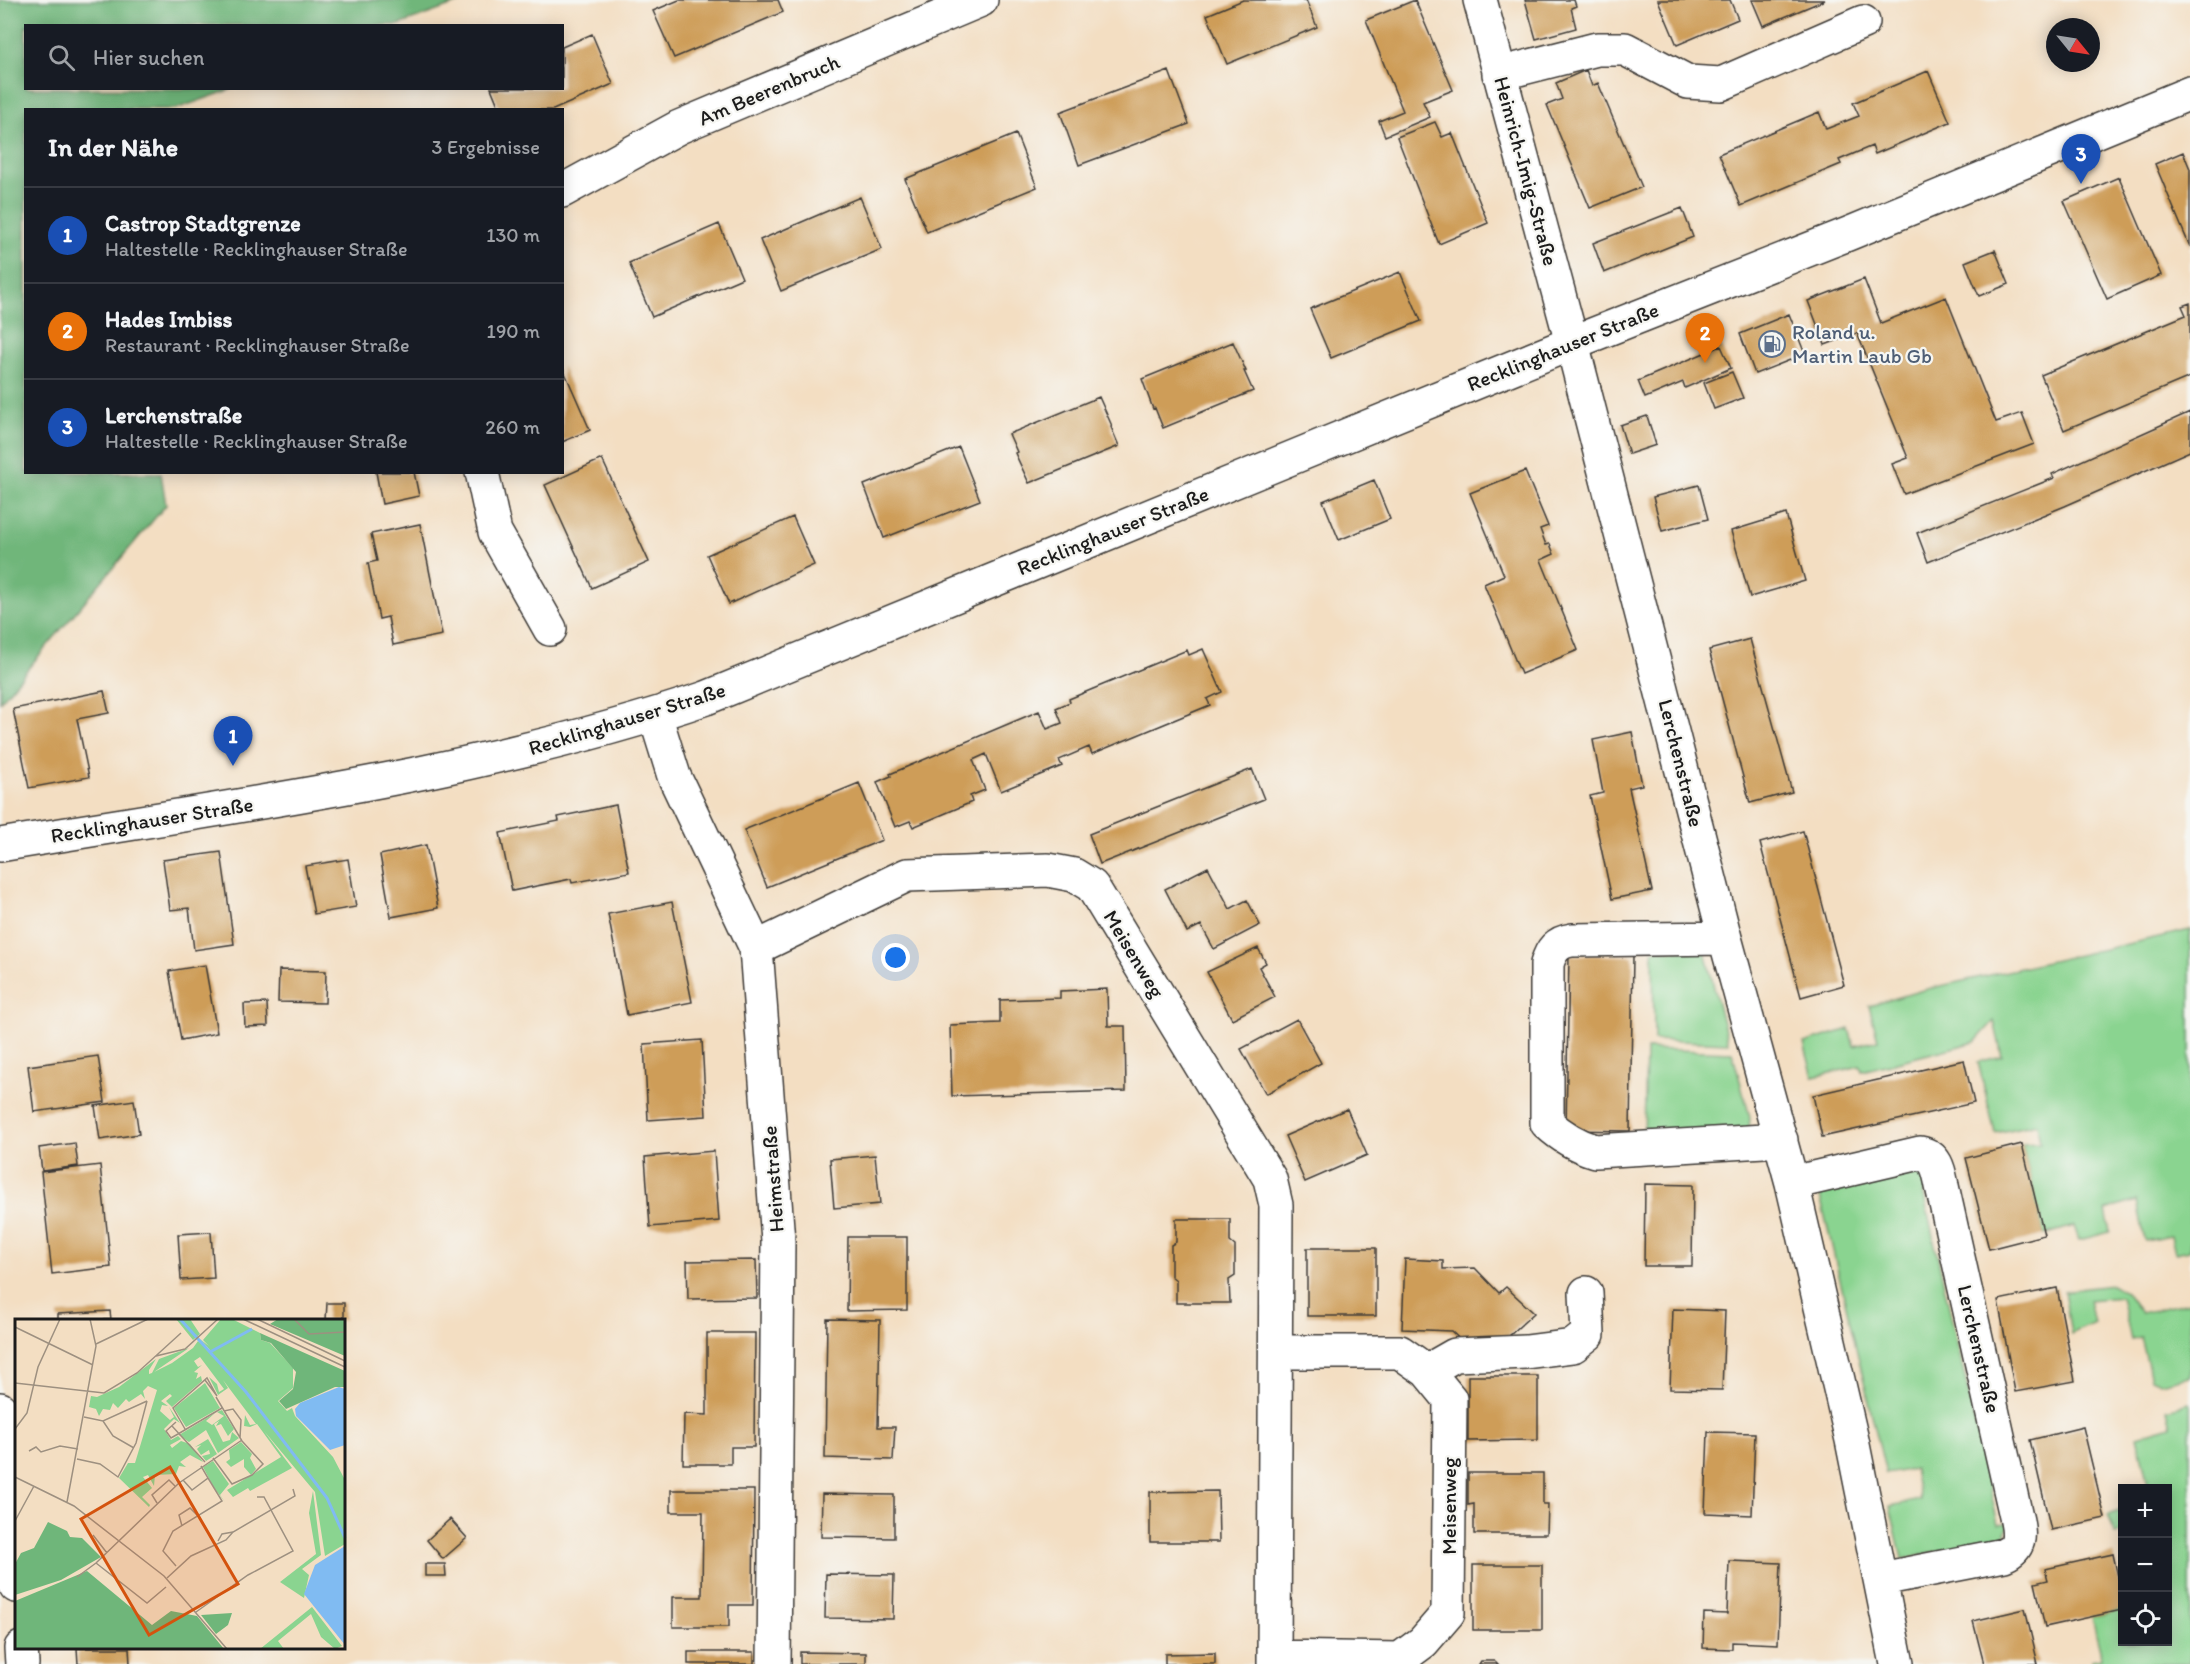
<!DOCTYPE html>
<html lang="de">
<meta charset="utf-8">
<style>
:root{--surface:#171b24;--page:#242831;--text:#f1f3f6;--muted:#9ea1a6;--line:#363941;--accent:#d690ce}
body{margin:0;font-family:Itim,sans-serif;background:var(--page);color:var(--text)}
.controls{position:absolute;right:18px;bottom:18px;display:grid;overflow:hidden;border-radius:0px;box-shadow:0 3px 15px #0003}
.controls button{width:54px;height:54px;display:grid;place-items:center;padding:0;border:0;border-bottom:2px solid var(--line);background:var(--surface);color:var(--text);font:30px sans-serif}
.compass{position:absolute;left:2046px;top:18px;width:54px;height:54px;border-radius:50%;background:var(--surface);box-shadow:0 3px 15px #0003;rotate:120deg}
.you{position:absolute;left:896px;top:958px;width:21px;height:21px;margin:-15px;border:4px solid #fff;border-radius:50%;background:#1a73e8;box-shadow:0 0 0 9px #1a73e833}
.badge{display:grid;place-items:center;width:39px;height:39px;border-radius:50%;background:var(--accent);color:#fff;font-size:20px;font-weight:700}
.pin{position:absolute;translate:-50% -50px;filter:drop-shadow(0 2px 3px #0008)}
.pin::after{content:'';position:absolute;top:32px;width:21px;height:18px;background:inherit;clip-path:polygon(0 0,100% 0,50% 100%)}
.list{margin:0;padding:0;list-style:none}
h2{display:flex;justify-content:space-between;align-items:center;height:78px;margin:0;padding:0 24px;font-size:26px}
h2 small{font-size:20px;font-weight:400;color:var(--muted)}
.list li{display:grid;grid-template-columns:39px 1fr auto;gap:18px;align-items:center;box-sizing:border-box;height:96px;padding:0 24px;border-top:2px solid var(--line)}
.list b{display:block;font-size:22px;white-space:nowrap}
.list p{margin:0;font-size:20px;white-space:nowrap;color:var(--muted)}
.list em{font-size:20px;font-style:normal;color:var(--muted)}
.icon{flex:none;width:33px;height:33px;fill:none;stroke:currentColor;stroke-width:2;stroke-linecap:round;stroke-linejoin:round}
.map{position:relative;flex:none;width:2190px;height:1664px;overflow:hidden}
.search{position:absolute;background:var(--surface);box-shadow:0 3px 15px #0003;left:24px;top:24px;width:540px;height:66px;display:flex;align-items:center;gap:15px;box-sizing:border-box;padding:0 21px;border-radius:0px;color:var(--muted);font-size:22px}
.panel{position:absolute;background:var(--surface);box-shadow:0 3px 15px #0003;left:24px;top:108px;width:540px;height:366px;border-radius:0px}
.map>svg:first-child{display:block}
</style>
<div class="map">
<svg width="2190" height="1664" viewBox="0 0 2190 1664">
<rect width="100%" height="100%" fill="#f6f6f2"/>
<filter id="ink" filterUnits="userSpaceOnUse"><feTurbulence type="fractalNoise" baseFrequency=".0167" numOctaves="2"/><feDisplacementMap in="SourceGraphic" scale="12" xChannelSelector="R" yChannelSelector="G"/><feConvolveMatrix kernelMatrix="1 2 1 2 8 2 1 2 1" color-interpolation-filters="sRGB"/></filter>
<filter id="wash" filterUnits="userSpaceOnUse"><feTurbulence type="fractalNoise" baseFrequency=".008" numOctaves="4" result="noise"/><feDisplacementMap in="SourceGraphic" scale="24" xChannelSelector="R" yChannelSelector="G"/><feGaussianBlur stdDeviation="1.35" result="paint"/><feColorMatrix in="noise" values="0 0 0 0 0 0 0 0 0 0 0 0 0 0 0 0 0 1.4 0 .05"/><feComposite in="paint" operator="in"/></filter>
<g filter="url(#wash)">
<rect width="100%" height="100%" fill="#f3dec2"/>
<path fill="#8ad490" stroke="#537856" stroke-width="1.5" d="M2190 930V1250L2175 1253 2171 1236 2145 1241 2137 1201 2106 1210 2110 1232 2079 1240 2074 1226 2044 1235 2022 1144 2040 1143 2037 1124 1995 1133 1978 1062 2002 1056 1994 1021 1975 1042 1862 1071 1860 1066 1813 1077 1804 1043 1849 1029 1854 1046 1878 1040 1869 1006 1923 990Z
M1653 950 1705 951 1728 1043 1654 1040Z
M1646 1049 1732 1052 1750 1117 1749 1129 1644 1139Z
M1922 1169 1936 1188 1923 1192 1998 1524 2010 1523 2003 1540 1902 1559 1890 1506 1920 1500 1914 1469 1886 1474 1820 1196 1821 1191Z
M2111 1285 2126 1292 2141 1313 2190 1302V1376L2160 1383 2151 1379 2141 1337 2131 1339 2121 1297 2089 1300 2094 1323 2071 1334 2064 1291Z
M2190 1403V1664H2092L2091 1660 2102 1658 2092 1617 2122 1610V1642H2168V1488H2149L2137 1436 2171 1426 2167 1409Z
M2122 1510V1533L2115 1534 2108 1515Z"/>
<path fill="#6fb67a" stroke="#46694b" stroke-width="1.5" d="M0 0H467L399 25 26 26V88L232 89 176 109 26 110V472L161 473 166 505 0 702Z"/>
<g id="blocks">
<path fill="#ce9d59" d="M679 0H778L783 12 674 58 653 11Z
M1243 0H1306L1317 27 1227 64 1207 15Z
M1415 0 1453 90 1423 102 1430 117 1385 136 1379 121 1403 111 1366 20Z
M1525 0H1574L1576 6 1571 8 1576 28 1536 39Z
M1658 0H1730L1738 19 1677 45Z
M1752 0H1825L1763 26Z
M592 34 613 84 553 110H500L491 88H562V47Z
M1586 70 1592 86 1598 83 1642 187 1590 208 1547 105 1562 99 1556 83Z
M1169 71 1189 124 1079 165 1060 112Z
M1928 71 1950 122 1875 154 1872 146 1839 160 1841 164 1741 206 1719 154 1819 112 1826 129 1859 116 1853 103Z
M1435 122 1442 137 1452 133 1488 223 1439 244 1397 137Z
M1016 134 1037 187 927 232 905 179Z
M2183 152 2190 169V247L2155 164Z
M2119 177 2161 275 2107 299 2064 201Z
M860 197 882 249 781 291 760 240Z
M1682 208 1693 237 1604 273 1593 243Z
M719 224 742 278 652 317 629 263Z
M1995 250 2009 284 1979 296 1965 262Z
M1400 272 1421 321 1331 358 1310 309Z
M1864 279 1881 323 1946 297 1996 422 2022 413 2034 444 1904 494 1892 464 1908 458 1857 333 1825 345 1808 301Z
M2190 303V377L2064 430 2041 375 2186 315 2182 306Z
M1789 314 1805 354 1755 374 1740 334Z
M1233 342 1246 371H1244L1253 391 1163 428 1155 408 1153 409 1142 379Z
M1721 346 1731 368 1685 388 1683 382 1645 398 1638 381Z
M562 366 590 430 562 442Z
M1732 372 1743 398 1714 409 1704 383Z
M1099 397 1112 426 1111 427 1119 446 1029 483 1015 453 1017 452 1009 434Z
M2190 412V451L2065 506 1928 562 1917 533 2054 478 2052 474Z
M1647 416 1656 445 1629 454 1620 425Z
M959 447 980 500 884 538 864 485Z
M602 459 649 562 592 588 545 485Z
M1525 471 1548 526 1540 529 1546 545 1550 544 1554 554 1541 560 1578 650 1521 674 1484 584 1504 575 1470 493Z
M376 472H414L419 496 382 504Z
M1374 480 1390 519 1339 540 1323 501Z
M1699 485 1708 519 1662 531 1653 497Z
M1786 514 1805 581 1750 597 1731 531Z
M793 517 814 565 729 604 707 555Z
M420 524 442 635 393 645 388 617 379 619 368 563 377 561 371 534Z
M1750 639 1792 792 1750 803 1709 650Z
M1203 649 1222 692 1207 699 1210 705 1092 754 1089 747 1059 760 1062 766 1001 791 986 754 973 760 985 790 970 796 972 802 913 827 910 821 895 827 877 782 891 776 890 774 1039 711 1047 729 1062 723 1056 708 1070 702 1069 699 1187 650 1189 655Z
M104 691 109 713 77 719 89 777 29 788 13 709Z
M1632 732 1642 785 1629 788 1652 891 1612 899 1590 796 1603 793 1593 740Z
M1252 769 1264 799 1100 864 1089 834Z
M859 783 882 840 767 887 744 830Z
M616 805 629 872 572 883 571 879 512 891 500 833 559 821 558 817Z
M1803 831 1844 985 1801 997 1760 843Z
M426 845 438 908 391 917 380 855Z
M221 852 234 944 194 950 189 908 170 910 163 860Z
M348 859 356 907 314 914 305 866Z
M1208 867 1230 909 1247 900 1260 925 1214 949 1201 925 1187 932 1165 889Z
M672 902 692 1002 627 1015 608 914Z
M1258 948 1266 963 1259 967 1275 997 1232 1019 1207 972Z
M1569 955 1633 956 1630 1131 1566 1130Z
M205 965 217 1033 181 1040 169 971Z
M279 970 326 971 325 1003 278 1002Z
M1107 989 1108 1026H1125L1126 1091 952 1096 950 1025 1000 1023V1000L1060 998V991Z
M267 1003 268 1026 245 1027 244 1004Z
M1297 1019 1321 1063 1266 1094 1241 1049Z
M702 1040 706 1116 648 1120 644 1044Z
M98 1056 105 1102 34 1112 28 1066Z
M1964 1060 1974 1103 1822 1137 1813 1095Z
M134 1100 139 1134 100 1140 95 1106Z
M1347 1109 1367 1155 1305 1182 1285 1136Z
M75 1143 78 1166 42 1171 39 1148Z
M2022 1144 2044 1235 1989 1249 1966 1158Z
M714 1151 719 1221 650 1227 645 1157Z
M875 1155 880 1204 834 1208 830 1159Z
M100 1165 111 1267 52 1274 41 1172Z
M1645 1184 1693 1185 1692 1266H1644Z
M1176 1219H1230V1242L1235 1246V1276L1229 1280 1230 1303H1176V1280L1171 1276V1245L1176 1242Z
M211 1232 214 1278 181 1280 178 1234Z
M848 1237H907V1310L847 1311Z
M1307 1248H1376V1316H1307Z
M1405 1259 1443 1261V1269L1475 1268 1499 1293 1506 1287 1534 1313 1498 1346 1466 1345 1451 1331 1402 1329Z
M756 1260 757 1298 688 1299 687 1261Z
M2057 1288 2075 1381 2015 1392 1998 1300Z
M327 1303H344V1320H326Z
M1673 1309 1725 1311 1722 1390 1670 1389Z
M110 1311 111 1320H58V1314Z
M827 1319 880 1320 878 1427H895L893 1460 825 1458Z
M707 1333H755L754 1447H731V1464H683L684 1414 707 1415Z
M1468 1376H1538V1440L1468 1441Z
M2083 1427 2105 1518 2051 1530 2030 1440Z
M1708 1432 1755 1433 1752 1515 1705 1513Z
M1468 1473H1543V1504H1548L1547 1534H1474V1504L1468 1505Z
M671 1490H754L753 1605H729V1627H673V1597H702L703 1512H671Z
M1218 1491 1219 1542H1150V1492Z
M822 1494 894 1495V1538L821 1537Z
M450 1519 467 1538 443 1559 427 1540Z
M2113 1554 2122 1595V1610L2045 1627 2035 1583 2048 1580 2045 1569Z
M1729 1561 1781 1563 1778 1644 1732 1642V1649L1703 1648 1704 1613 1727 1614Z
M425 1564H445L446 1576H425Z
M1473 1565H1542V1630H1473Z
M826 1574 894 1575 893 1619 825 1618Z
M2025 1609 2038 1664H1984L1973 1621Z
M77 1648H129L130 1664H78Z
M688 1652H754V1664H688Z
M800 1652 866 1653V1664H800Z
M1215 1653V1664H1165V1654Z
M1481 1661H1495L1498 1664H1479Z"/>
</g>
</g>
<g filter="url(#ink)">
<use href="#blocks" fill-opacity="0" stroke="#3c3935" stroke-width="1.5"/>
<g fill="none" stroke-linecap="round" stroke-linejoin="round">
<defs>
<path id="minor" d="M1480 0 1572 343 1725 938 1792 1183 1852 1440 1897 1664
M1499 74 1597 49H1625L1688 82 1721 84 1863 22
M562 191 679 127 981 0
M482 472 495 532 550 629
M655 715 674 776 756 948 778 1241 774 1664
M1725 938 1572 940C1557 942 1551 950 1547 964V1123C1560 1135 1578 1146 1595 1151L1781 1140
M756 948 907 875 1048 870 1074 875 1092 886 1270 1179 1276 1205 1274 1664
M1792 1183 1920 1153C1937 1156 1939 1171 1942 1186L2017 1521C2020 1536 2020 1548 2004 1555L1881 1579
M1427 1371 1455 1355 1526 1352 1573 1346 1588 1334 1586 1293
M0 1409 16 1586
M21 1648 22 1664
M1274 1657 1400 1659 1423 1642 1448 1613 1450 1399 1427 1371 1400 1352H1276"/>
<path id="major" d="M0 845C237 805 478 775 706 698L1572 343 1848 234 2190 93"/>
</defs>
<use href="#minor" stroke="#3c3935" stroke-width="36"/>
<use href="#major" stroke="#3c3935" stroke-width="36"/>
<use href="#minor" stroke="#fff" stroke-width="33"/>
<use href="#major" stroke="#fff" stroke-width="33"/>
</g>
</g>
<defs>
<symbol id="fuel-ring" viewBox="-11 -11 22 22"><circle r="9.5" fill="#f6f6f2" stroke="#5c6f8a" stroke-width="1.5"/><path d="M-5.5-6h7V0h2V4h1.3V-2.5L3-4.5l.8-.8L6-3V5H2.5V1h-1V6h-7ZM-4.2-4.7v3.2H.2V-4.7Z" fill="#5c6f8a"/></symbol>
</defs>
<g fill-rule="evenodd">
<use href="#fuel-ring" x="1757" y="329" width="30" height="30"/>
</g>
<g text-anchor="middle" stroke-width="4.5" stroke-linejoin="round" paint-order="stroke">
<g font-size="21" fill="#1c1c1c" stroke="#f6f6f2">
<text transform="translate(769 90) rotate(-23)" y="7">Am Beerenbruch</text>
<text transform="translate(1526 171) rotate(75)" y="7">Heinrich-Imig-Straße</text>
<text transform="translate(1563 347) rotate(-22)" y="7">Recklinghauser Straße</text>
<text transform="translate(1113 531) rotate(-22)" y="7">Recklinghauser Straße</text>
<text transform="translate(627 719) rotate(-17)" y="7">Recklinghauser Straße</text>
<text transform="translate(1681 763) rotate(76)" y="7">Lerchenstraße</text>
<text transform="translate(152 820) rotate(-9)" y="7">Recklinghauser Straße</text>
<text transform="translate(1134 954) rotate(59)" y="7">Meisenweg</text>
<text transform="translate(773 1179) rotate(-94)" y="7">Heimstraße</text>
<text transform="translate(1979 1349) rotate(77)" y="7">Lerchenstraße</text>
<text transform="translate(1449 1506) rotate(-90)" y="7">Meisenweg</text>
</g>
<g font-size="21" fill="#4e5e75" stroke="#f6f6f2" text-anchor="start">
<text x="1792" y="339">Roland u.<tspan x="1792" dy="24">Martin Laub Gb</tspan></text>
</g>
</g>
<g transform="translate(15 1319)">
<rect width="330" height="330" fill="#f3dec2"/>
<path d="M161 0H175L185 15 178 21ZM206 0H217L245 14 246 21 255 24 278 49V69L263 82 272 92 277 89 280 97 318 138 330 161V225L310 237 300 173 249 112 277 149 235 172 233 169 218 178 212 171 266 138 242 105 235 108 229 107 230 96 235 106 241 105 208 61 213 69 203 76 194 58 202 65 204 73 209 70 185 38 179 42 183 48 187 46 179 53 183 54 181 60 186 57 187 62 157 88 151 82 157 77 155 75 146 82 153 87 147 86 145 92 155 101 159 98 154 88 165 104 159 100 149 110 156 121 163 117 166 120 155 126 157 129 166 122 175 125 188 143 175 136 165 143 171 148 164 147 161 155 140 156 139 167 133 156 128 158 137 169 127 178 135 186 134 188 104 159 113 144H120L142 71 133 67 128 72 130 80 126 75 114 83 111 80 103 89 98 84 95 91 88 90 84 97 81 90 74 88 76 77 82 78 104 68 141 40 134 51V55L137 54 144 40 174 29 139 53 157 44 178 29 183 22 196 32 185 20 194 27 188 21ZM190 64 205 89 171 108 159 89ZM207 91 219 110 213 117 206 105 201 107 204 102 199 105 208 123 215 121 217 113 224 119 203 134 191 111 174 123 164 116 200 94 191 102 197 106 209 97 202 93ZM193 120 202 135 191 142 187 137 195 135 194 131 186 136 182 130 186 126 180 128ZM226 123 237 135 235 139 241 150 236 156 229 148V140L216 148 211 143 215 140 214 131ZM198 142 214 165 205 176 210 183 199 169 188 148ZM298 172 306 236 287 250 294 256 289 279 265 263 301 235 294 194ZM297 288 327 327 320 330 306 318 296 295 263 322 269 330H245Z" fill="#8ad490"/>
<path d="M263 0H330V37L255 5ZM245 14 330 52V68H320L271 90 264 82 278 70 281 53 256 24 246 21ZM33 203 52 212 55 218 67 219 86 238 46 261 0 276V245L6 234 19 229ZM72 252 137 306 156 292 182 297 209 330H0V282ZM217 294 213 306 201 315 186 296Z" fill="#6fb67a"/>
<path d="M324 68 330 70V126L315 131 281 97 280 90 285 84ZM330 227V326L289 275 300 246Z" fill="#80bbf2"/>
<path fill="none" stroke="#80bbf2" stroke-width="3" d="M165 0 231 73 312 179 330 219M195 33 237 10"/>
<path fill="none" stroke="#9d9080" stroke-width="1.5" d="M228 0 330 48M242 0 330 42M279 0 294 15 330 13M0 8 78 46M81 25 133 0M141 37 170 30 203 0M190 61 202 77M0 64 89 74 122 54 166 14M209 92 218 90 226 101 225 119M69 98 88 102 132 82M88 102 98 117 119 129M161 103 151 112 156 119 163 115M157 107 190 143M0 110 12 94 23 48 45 0M170 110 158 89 192 59 202 77M163 115 207 89M14 132 21 128 26 133 45 127 63 130M198 139 217 165 237 156 248 145 227 122 201 78M62 140 85 145 103 158 121 124 132 82M0 158 59 187 149 257 212 330M168 161 177 171 193 159 186 147M52 183 81 27 75 0M142 184 137 176 154 161 160 167M0 202 19 167M167 207 164 196 175 189 183 197M78 216 92 234M203 222 207 215 218 213M81 244 132 284 151 268M161 247 148 232 158 212 207 182 193 159M62 258 81 244 164 164 227 121M152 259 176 237 211 221 218 213 280 177 278 170M181 293 233 256 278 232 249 178H242"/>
<path fill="#d4530e" fill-opacity="0.15" stroke="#d4530e" stroke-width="3" d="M155 148 223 265 134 316 66 200Z"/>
<rect width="330" height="330" fill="none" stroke="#1c1c1c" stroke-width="3"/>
</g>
</svg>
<div class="controls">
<button>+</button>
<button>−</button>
<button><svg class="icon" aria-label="locate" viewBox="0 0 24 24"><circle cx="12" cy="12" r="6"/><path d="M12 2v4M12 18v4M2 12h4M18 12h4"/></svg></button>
</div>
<svg class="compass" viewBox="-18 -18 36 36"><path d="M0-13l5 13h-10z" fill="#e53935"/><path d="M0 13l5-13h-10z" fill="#9ea1a6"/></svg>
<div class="you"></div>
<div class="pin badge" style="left:233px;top:766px;background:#1a4fb4">1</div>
<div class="pin badge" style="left:1705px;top:363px;background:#e8710a">2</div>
<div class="pin badge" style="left:2081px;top:184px;background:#1a4fb4">3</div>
<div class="search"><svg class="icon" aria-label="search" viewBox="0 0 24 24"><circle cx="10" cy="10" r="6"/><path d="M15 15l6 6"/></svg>Hier suchen</div>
<section class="panel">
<h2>In der Nähe<small>3 Ergebnisse</small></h2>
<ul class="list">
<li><span class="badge" style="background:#1a4fb4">1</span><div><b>Castrop Stadtgrenze</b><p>Haltestelle · Recklinghauser Straße</p></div><em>130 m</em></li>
<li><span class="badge" style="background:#e8710a">2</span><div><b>Hades Imbiss</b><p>Restaurant · Recklinghauser Straße</p></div><em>190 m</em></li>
<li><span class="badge" style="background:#1a4fb4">3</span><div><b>Lerchenstraße</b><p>Haltestelle · Recklinghauser Straße</p></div><em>260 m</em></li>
</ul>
</section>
</div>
